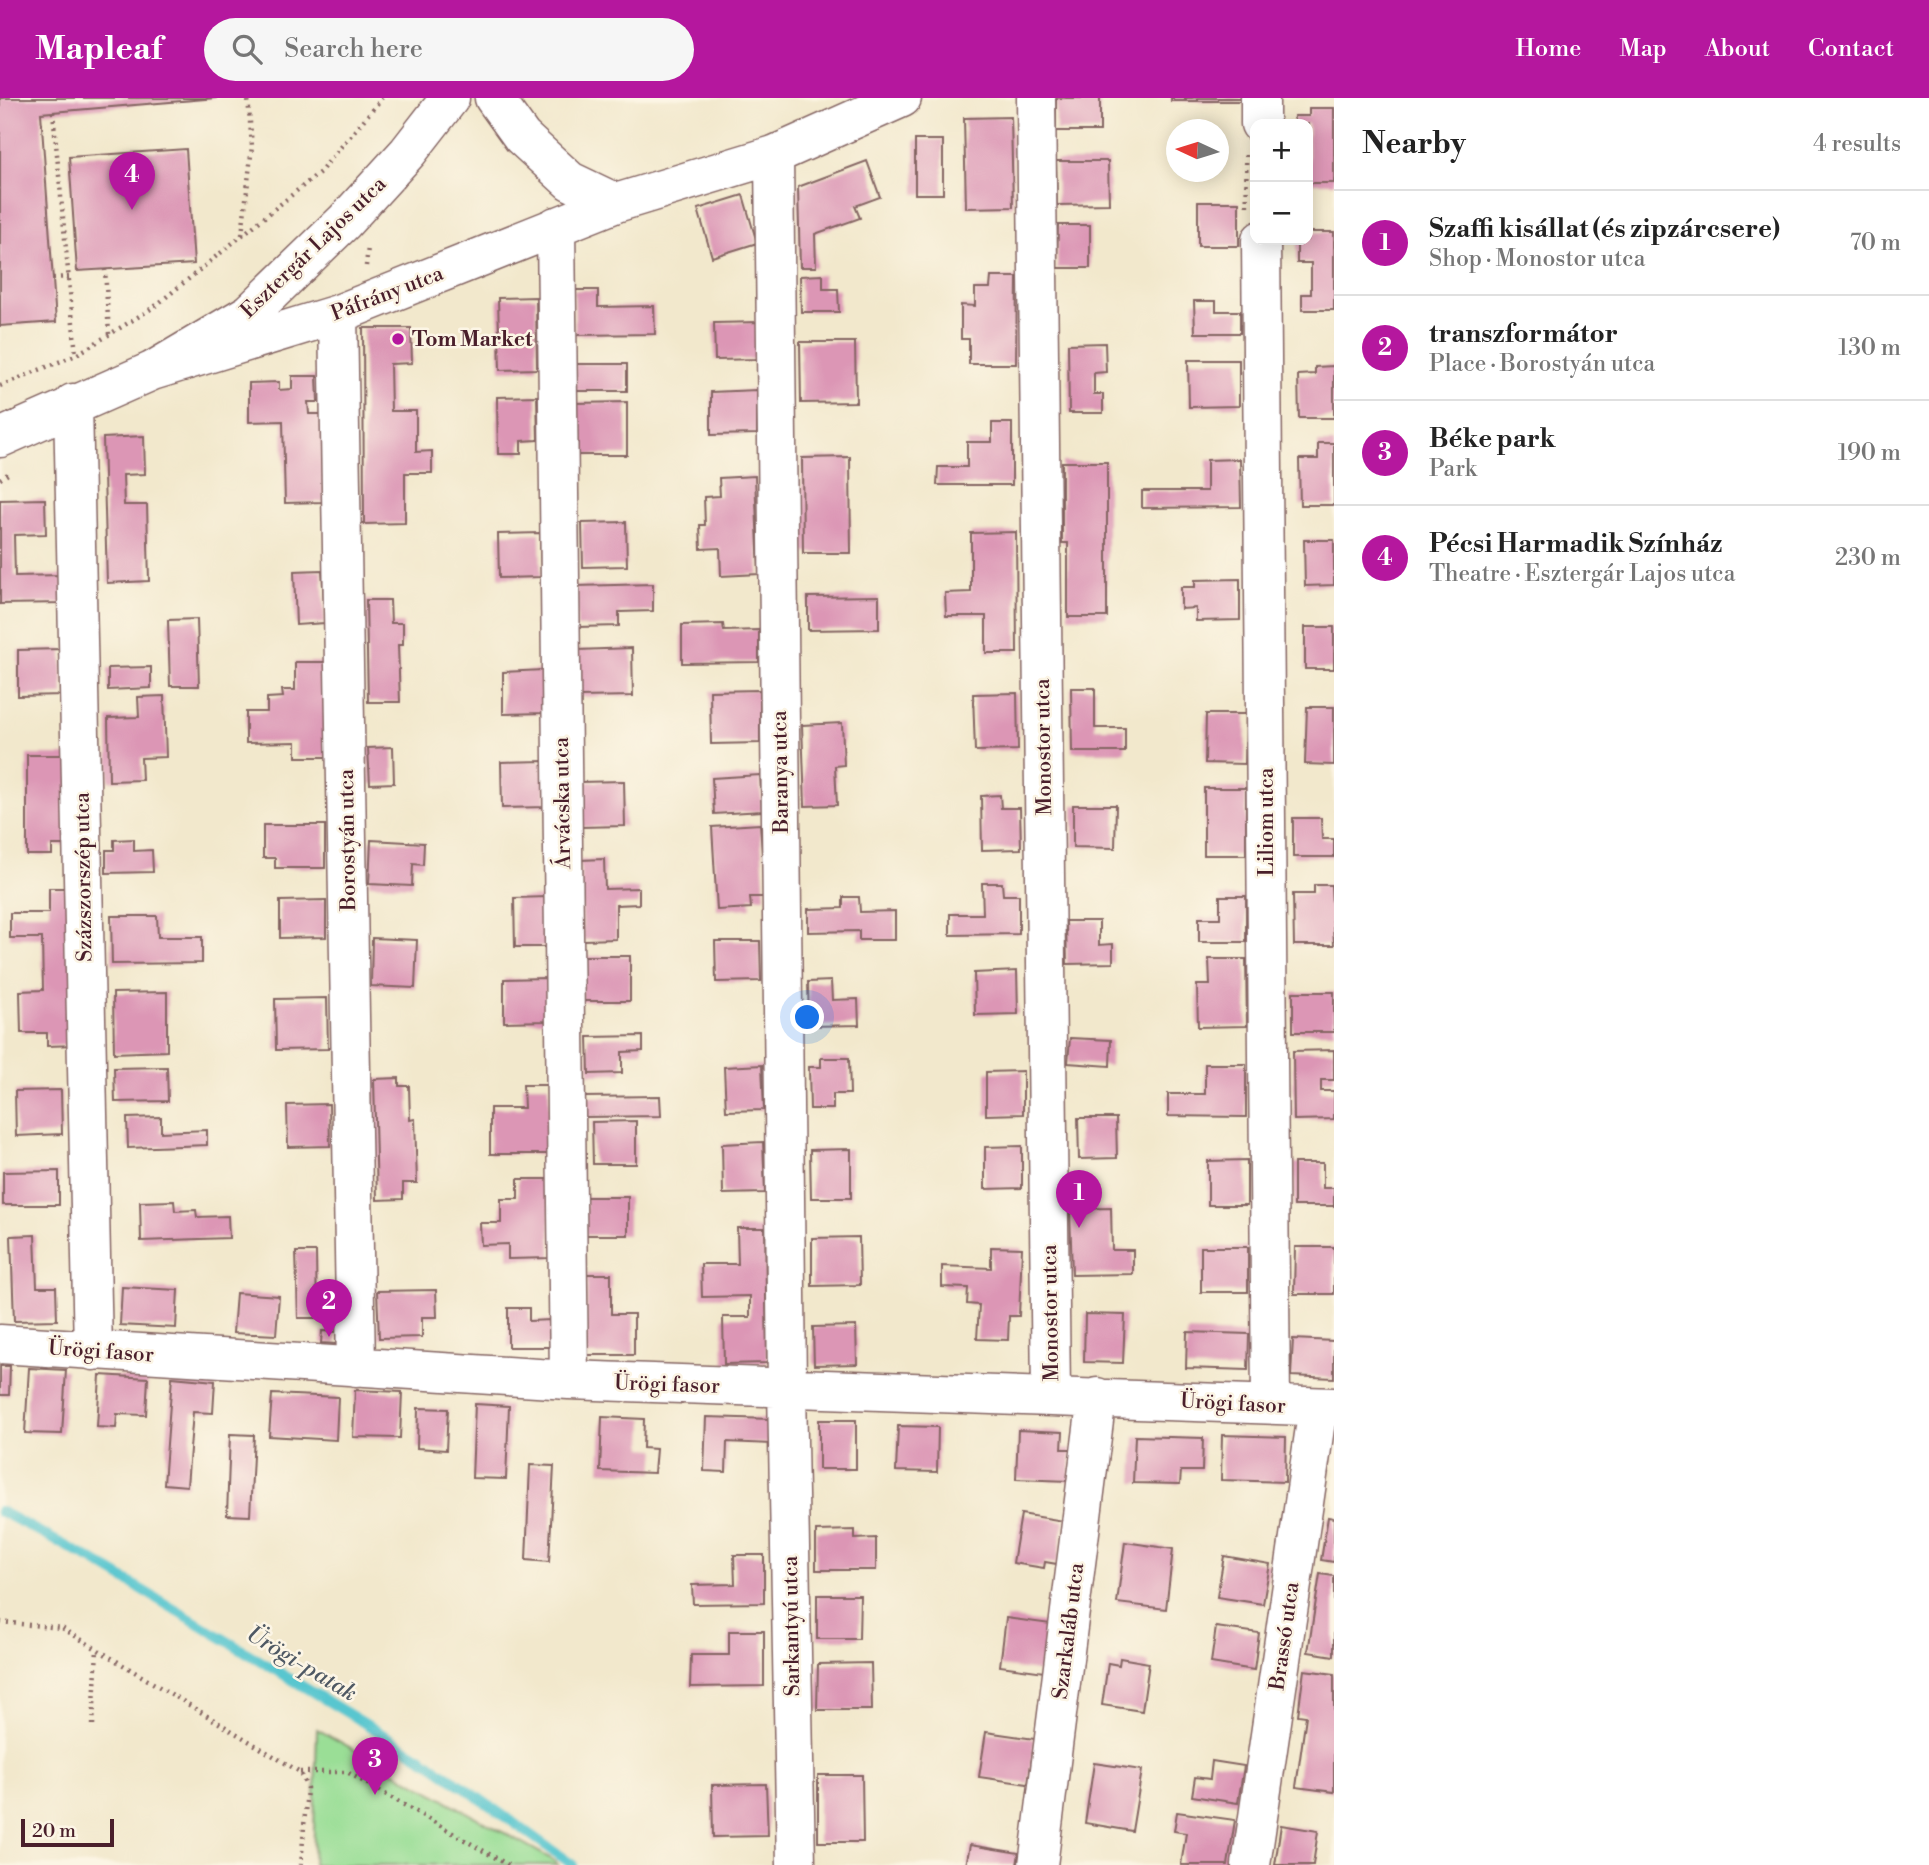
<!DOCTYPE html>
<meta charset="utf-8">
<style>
:root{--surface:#fff;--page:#f6f6f6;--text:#222;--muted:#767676;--line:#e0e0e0;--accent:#b5179e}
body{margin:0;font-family:"Libre Bodoni",serif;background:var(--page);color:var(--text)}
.controls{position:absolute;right:21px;top:21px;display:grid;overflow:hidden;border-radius:14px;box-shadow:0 4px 18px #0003}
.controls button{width:63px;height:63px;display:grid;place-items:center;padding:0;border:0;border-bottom:2px solid var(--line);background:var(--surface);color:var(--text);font:35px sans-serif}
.compass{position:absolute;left:1166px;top:21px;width:63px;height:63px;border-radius:50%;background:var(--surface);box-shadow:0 4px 18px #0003;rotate:274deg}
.scale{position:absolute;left:21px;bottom:18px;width:93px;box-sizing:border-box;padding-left:7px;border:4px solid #4a1f2b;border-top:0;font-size:19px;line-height:24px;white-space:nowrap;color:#4a1f2b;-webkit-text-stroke:5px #fcf5e5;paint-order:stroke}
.you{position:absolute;left:808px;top:920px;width:24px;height:24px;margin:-18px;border:5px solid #fff;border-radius:50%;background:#1a73e8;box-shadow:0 0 0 10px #1a73e833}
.badge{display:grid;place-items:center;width:46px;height:46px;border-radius:50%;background:var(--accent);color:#fff;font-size:23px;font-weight:700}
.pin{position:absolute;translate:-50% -58px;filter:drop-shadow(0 2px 4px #0008)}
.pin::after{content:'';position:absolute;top:37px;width:24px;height:21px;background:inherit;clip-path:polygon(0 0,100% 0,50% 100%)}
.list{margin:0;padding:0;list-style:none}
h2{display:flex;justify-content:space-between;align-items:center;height:91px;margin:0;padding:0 28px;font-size:30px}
h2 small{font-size:23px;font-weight:400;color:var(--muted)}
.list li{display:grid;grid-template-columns:46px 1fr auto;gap:21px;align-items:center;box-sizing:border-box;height:105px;padding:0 28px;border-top:2px solid var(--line)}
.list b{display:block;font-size:26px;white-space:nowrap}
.list p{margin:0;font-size:23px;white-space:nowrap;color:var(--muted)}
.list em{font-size:23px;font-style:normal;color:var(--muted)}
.icon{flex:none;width:38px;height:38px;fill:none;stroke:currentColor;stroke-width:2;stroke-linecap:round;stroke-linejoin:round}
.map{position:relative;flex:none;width:1334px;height:1767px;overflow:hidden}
header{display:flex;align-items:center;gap:42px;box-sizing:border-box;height:98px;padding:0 35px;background:var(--accent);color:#fff}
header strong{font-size:33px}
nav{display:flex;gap:38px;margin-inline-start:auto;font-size:24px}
.search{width:490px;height:63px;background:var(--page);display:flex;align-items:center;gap:18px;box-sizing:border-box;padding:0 24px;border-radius:38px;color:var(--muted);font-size:26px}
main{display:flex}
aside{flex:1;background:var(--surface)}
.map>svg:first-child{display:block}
</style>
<header>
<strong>Mapleaf</strong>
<div class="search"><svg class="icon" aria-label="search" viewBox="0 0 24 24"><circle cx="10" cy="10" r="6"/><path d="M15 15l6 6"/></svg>Search here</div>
<nav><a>Home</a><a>Map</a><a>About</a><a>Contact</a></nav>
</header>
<main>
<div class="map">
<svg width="1334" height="1767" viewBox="0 0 1334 1767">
<rect width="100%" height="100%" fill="#fcf5e5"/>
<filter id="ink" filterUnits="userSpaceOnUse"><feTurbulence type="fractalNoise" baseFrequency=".0143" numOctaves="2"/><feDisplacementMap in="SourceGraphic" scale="14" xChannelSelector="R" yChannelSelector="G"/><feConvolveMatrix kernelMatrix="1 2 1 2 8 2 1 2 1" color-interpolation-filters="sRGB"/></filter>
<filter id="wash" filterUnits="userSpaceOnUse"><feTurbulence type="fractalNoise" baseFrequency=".00686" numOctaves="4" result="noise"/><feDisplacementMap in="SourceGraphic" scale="28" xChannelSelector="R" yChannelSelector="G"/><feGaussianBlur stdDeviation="1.57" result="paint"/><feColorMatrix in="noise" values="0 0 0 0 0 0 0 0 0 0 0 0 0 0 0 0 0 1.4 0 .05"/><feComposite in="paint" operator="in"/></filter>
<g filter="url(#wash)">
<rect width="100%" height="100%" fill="#f2e8cc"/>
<path fill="#9ade96" stroke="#727e60" stroke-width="2" d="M317 1631 553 1762 558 1767H313Z"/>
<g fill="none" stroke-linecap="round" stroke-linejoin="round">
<path stroke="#59c6cf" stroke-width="10" d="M0 1413 94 1463 424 1661 573 1767"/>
</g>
<g id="blocks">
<path fill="#dc96b5" d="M0 0H217L41 15 56 224 0 228Z
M1056 0H1100V33H1056Z
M1171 0H1241V3H1171Z
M1309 10H1334V85H1309L1308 26H1294V18H1309Z
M1011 19 1013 109 966 110 964 20Z
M915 42H943V96H915Z
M186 51 194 166 77 173 69 59Z
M867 63 880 99 855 108 860 120 815 136 816 169H800L798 89Z
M1056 63H1108L1109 106 1057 107Z
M743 97 757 145 712 159 698 111Z
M1198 104H1239V148H1198Z
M1058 127H1090V170H1057Z
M1308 134H1334V212H1302V196H1311V165H1297V142H1308Z
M823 177V191H838L839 214H801L800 178Z
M991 179H1017L1016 266H969V241H961V207L975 208V190H990Z
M574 192H598V209L654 208 655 236 575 237Z
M536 199 537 271 500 272 498 200Z
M1194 203H1216V213H1240V235H1195Z
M760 224 761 261 715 262 714 225Z
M363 230H411L412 265 390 266 391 313H416V354L432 353V375H405V425L364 426Z
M800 244H855L856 304 801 305Z
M1105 245 1106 274 1094 275V296H1103V315H1069L1068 246Z
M1188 262H1239V308L1189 309Z
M575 266H627V293H575Z
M1334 268V320H1299L1298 277 1315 276V269Z
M292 278H317L318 304H308L309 316H323L324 404 285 405 283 323 249 324V285L279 284V292L292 291Z
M757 292V336L711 337V294Z
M537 298 538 342 521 343V356H498L497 299Z
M627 304V357H575V305Z
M992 325H1012V387H937L938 369H967V344H992Z
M144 338 145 376 123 377 124 407H147L149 483 107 485 103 340Z
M1318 345H1334V407H1300L1299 361H1318Z
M850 359 851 455H803L802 360Z
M1240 361 1241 409 1142 410V393H1207V362Z
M1062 364H1107V519H1068V445H1062Z
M755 378 759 476 721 478 720 450 701 451 700 427H705L704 399 720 398 719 380Z
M45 401 46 436 14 437 15 478 63 477 64 505 0 506V402Z
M626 424 627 468 583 469 582 425Z
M1016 434 1017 555H986V518H946L945 495 971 494V435Z
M540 435 541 479 499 480 498 436Z
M1304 442H1334V487L1305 488Z
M322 472 325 525 296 527 294 473Z
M1240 481V522L1196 523V510L1181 511V489H1195V482Z
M653 486V513L619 514V528L577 529 576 488Z
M879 498V531L808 532V499Z
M366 502H390L391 525H403V547H398L400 604H368Z
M197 521 199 588H170L168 522Z
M723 526 724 533 759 532V564L682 565V527Z
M1305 529H1334V571H1305Z
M632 550 633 598 578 599 577 552Z
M62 551 63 597 18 598V552Z
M295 564H326L327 659H296V644L246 645V614H267V600L283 599 282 592H295Z
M151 569V590L108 592V570Z
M543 572 544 615 503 616V574Z
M1071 590H1095V630H1125V654H1072Z
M760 592V645L711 646 710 593Z
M1017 595 1018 652 975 653 973 596Z
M164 598 166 659 141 660 142 682 109 683 108 620 139 619 138 599Z
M1307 609H1334V667L1305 666Z
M1206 616H1246L1245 666 1205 665Z
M842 625 844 667 835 668 837 707 805 708 802 627Z
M393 649 394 685 370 686 368 650Z
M27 657H73V747H52V757H27Z
M545 663 546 709 502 710 501 664Z
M760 677 762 713 714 716 712 680Z
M624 683 625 728 580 729 579 684Z
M1204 690H1246V757H1204Z
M1000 697 1001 710H1020L1021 751 982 752 981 698Z
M1073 707H1116L1115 750 1073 749Z
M1293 720H1321L1322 741H1334V759H1293Z
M760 726 765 799H750L751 810 717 812 712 729Z
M263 727H325V770H275V760H263Z
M134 741V753L152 752 153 774 106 775V752H114V742Z
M371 742 424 745 423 767 413 766 412 788 369 786Z
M604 761 605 791 639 790V806L616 807V841L583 842 580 762Z
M982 785H1002L1003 797H1019V836L950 837V816H983Z
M1314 787H1331L1334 847H1294L1293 796H1314Z
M49 790H74L76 947 47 948V935H21L20 893 43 892 42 840H10V815H49Z
M1220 798H1246V844H1199V820H1220Z
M547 799V849H515L514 800Z
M843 799H859L860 814 895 813V842H859V833L808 834V811L843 810Z
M326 802V839L280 840V803Z
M111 818H157L158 839H202V865L112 866Z
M1066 823H1099V847L1113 846V865L1067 866Z
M372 840 417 842 415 890 371 888Z
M715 843H760L761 883 716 884Z
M581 858H630V903H582Z
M1209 861H1246L1247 928 1198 929 1197 887H1210Z
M1017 873 1018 916 975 917 974 875Z
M547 880V923L504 924V881Z
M831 883 832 902 858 901 859 927 809 928 808 884Z
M167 894V953L114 955 113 895Z
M1293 894H1334V934H1293Z
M327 900 328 951 276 952 275 901Z
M643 938V953L622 954V975L589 976 588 939Z
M1070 940 1111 942 1110 968 1068 965Z
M1334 952V982H1321V993H1334V1021L1294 1022 1293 953Z
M821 960H849L850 996H833V1011H810L809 969H821Z
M1205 966H1246V1019L1168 1018V996H1205Z
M762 967 764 1012 726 1013 724 969Z
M167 969 168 1003 115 1004 114 970Z
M1023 973V1016L986 1017V974Z
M399 980V988H409L410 1022 415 1021 417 1085H403V1101L377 1102 374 981Z
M523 987H549V1056H490V1010H524Z
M61 992 62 1036 16 1038 15 993Z
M660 998 661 1018 584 1019V999Z
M329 1006 330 1048 288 1049 287 1007Z
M161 1019V1034L207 1032V1047L128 1050 127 1020Z
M1078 1020H1116L1117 1060 1079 1061Z
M636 1023V1066H593L592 1024Z
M763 1044 765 1095 723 1096 722 1046Z
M1022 1048V1090L985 1091V1049Z
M851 1051V1100H811L810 1052Z
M1247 1062V1107H1208V1063Z
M1294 1065H1323V1090H1334V1108H1294Z
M59 1073V1107H3V1074Z
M518 1081H549L551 1160 508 1161V1146L481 1147 480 1125H501V1101H518Z
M586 1099H628V1137H585Z
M174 1103 175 1113 196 1112 197 1119 228 1118 229 1140 141 1143 140 1104Z
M1111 1110 1112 1152H1133V1176L1072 1177 1070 1111Z
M737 1130H765L767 1265 724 1266 723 1219H750V1198L702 1199 701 1166H738Z
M35 1137 37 1189H56L57 1222 14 1223 11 1138Z
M859 1139 860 1187 812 1188V1140Z
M991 1149 1022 1150 1019 1218H1009L1008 1242 977 1241 979 1207 967 1206 968 1190 942 1189V1168L991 1170Z
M1201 1149H1248V1194H1201Z
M1295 1149H1334V1196H1294Z
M296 1154H316L317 1220H298Z
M587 1176H611V1216H634V1257H586Z
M122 1189 178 1192 176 1230 120 1227Z
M436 1192 437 1219H422V1239L379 1240 377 1193Z
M236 1195 279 1198 276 1237 233 1235Z
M508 1210H529V1223L551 1222 552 1249H508Z
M1085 1216 1125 1217 1123 1265 1084 1264Z
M856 1228 857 1266 814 1267 813 1229Z
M322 1233 337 1234 336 1246 321 1245Z
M1187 1234 1249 1236 1248 1272 1186 1270Z
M1293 1241 1334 1243V1280L1291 1278Z
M0 1268H10L9 1297H0Z
M29 1270 66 1272 62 1336 25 1335Z
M100 1277 148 1280 146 1317 117 1316 116 1330 97 1329Z
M172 1279 215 1283 213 1315 193 1314 187 1388 164 1386Z
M355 1292 402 1294 400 1340 353 1339Z
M272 1296 338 1299 336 1342 269 1338Z
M475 1306 509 1308 506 1381 472 1380Z
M418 1310 448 1311 446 1352 417 1350Z
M602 1319 644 1321 643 1350 656 1351 654 1375 600 1373Z
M706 1319 772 1321 771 1346 727 1344 726 1374 704 1373Z
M819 1322H856V1371H819Z
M898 1328 938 1329 937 1374 896 1373Z
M1018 1332 1063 1334 1062 1351H1071L1070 1383 1016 1381Z
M230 1336 254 1337 250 1418 227 1417Z
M1222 1337 1286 1339 1285 1384 1221 1382Z
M1135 1338 1203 1340 1202 1373H1181L1180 1386 1133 1385Z
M530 1367 554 1368 549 1464 526 1462Z
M1021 1416 1064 1423 1057 1466 1045 1464 1044 1470 1013 1465Z
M1328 1419 1334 1420V1464L1321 1462Z
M855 1432V1441L876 1440V1472H816V1433Z
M1125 1444 1173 1451 1166 1511 1117 1505Z
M734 1457H764V1505L693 1506 692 1487 735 1486Z
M1224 1458 1270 1466 1263 1506 1217 1499Z
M1320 1476 1334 1478V1558L1308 1554Z
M817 1497H860L859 1541H817Z
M1006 1520 1051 1526 1044 1574 1000 1568Z
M1216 1529 1259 1535 1254 1572 1211 1565Z
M729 1533H764V1588L690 1589 691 1557H729Z
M1120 1560 1149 1565 1142 1613 1102 1607 1108 1565 1119 1567Z
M871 1565 872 1612H817L818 1566Z
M1304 1572 1334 1576V1694L1296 1689 1306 1618 1298 1617Z
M986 1634 1035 1641 1028 1686 979 1679Z
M1212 1663 1244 1668 1238 1705 1192 1698 1195 1679 1210 1681Z
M1094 1665 1142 1672 1132 1733 1085 1725Z
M818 1677H862L863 1744H818Z
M766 1686 768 1738 713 1739 712 1687Z
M1177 1714 1235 1722 1228 1767H1181L1186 1735 1174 1733Z
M1281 1727 1318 1733 1313 1767H1275Z
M970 1747 1019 1755 1017 1767H966Z"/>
</g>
</g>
<g filter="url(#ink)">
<use href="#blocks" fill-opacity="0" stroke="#856563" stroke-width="2"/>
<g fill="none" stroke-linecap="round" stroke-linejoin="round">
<defs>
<path id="minor" d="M494 0 522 39 570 83 616 105
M1036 0 1051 1297
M1260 0V26
M774 57 787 1290 796 1767
M556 128 569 1282
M1261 142 1271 1306
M338 216 356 1269
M152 273 338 216 616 105 774 57 902 0
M73 305 93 1253
M0 340 152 273 250 215 344 124 408 54 450 0
M0 1246 569 1282 1334 1309
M1038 1767 1097 1299
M1251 1767 1318 1309"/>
</defs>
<use href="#minor" stroke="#856563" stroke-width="41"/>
<path stroke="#856563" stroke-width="4.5" stroke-dasharray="2 5" stroke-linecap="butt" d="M53 14 76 257
M1246 57 1247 112
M242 137 252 48 248 0
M366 168 368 149
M105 171 109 236
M53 180 69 179
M0 288 76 257 154 209 320 74 382 0
M0 381 11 374
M0 1524 62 1530 300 1674 307 1690 301 1767
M93 1627 97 1551
M300 1674H347L508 1767"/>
<use href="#minor" stroke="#fff" stroke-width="38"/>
</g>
</g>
<circle fill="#b5179e" stroke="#fcf5e5" stroke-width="2.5" cx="398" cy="241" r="7"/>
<g text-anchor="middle" stroke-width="5" stroke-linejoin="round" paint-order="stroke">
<g font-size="21" fill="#4a1f2b" stroke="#fcf5e5">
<text transform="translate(313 149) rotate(-44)" y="7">Esztergár Lajos utca</text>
<text transform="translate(387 195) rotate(-21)" y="7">Páfrány utca</text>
<text transform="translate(1043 649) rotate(-91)" y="7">Monostor utca</text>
<text transform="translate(780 674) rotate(-91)" y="7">Baranya utca</text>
<text transform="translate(562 705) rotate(-91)" y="7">Árvácska utca</text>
<text transform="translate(1266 724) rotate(-90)" y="7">Liliom utca</text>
<text transform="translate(347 742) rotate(-91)" y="7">Borostyán utca</text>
<text transform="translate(83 779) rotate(-91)" y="7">Százszorszép utca</text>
<text transform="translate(1050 1215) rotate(-91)" y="7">Monostor utca</text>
<text transform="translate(101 1253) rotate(4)" y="7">Ürögi fasor</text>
<text transform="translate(667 1286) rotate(2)" y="7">Ürögi fasor</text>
<text transform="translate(1233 1305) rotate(3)" y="7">Ürögi fasor</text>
<text transform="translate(791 1528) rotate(-91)" y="7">Sarkantyú utca</text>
<text transform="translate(1068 1533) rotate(-83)" y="7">Szarkaláb utca</text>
<text transform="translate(1284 1538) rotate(-82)" y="7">Brassó utca</text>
</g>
<g font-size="21" font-weight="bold" fill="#4a1f2b" stroke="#fcf5e5" text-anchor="start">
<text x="412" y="248">Tom Market</text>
</g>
<g font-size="23" font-style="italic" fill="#4f5964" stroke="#fcf5e5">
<text transform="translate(302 1565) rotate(31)" y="8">Ürögi-patak</text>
</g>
</g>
</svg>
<div class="controls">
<button>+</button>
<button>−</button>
</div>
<svg class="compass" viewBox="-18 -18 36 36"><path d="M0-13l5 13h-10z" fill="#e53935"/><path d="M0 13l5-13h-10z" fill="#767676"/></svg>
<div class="scale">20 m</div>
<div class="you"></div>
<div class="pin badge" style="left:1079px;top:1130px">1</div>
<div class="pin badge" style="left:329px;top:1239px">2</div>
<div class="pin badge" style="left:375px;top:1697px">3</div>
<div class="pin badge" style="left:132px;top:112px">4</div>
</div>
<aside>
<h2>Nearby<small>4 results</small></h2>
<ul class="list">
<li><span class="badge">1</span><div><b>Szaffi kisállat (és zipzárcsere)</b><p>Shop · Monostor utca</p></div><em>70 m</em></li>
<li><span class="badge">2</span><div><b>transzformátor</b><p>Place · Borostyán utca</p></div><em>130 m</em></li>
<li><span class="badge">3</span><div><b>Béke park</b><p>Park</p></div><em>190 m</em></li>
<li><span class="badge">4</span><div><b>Pécsi Harmadik Színház</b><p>Theatre · Esztergár Lajos utca</p></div><em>230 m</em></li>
</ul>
</aside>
</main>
